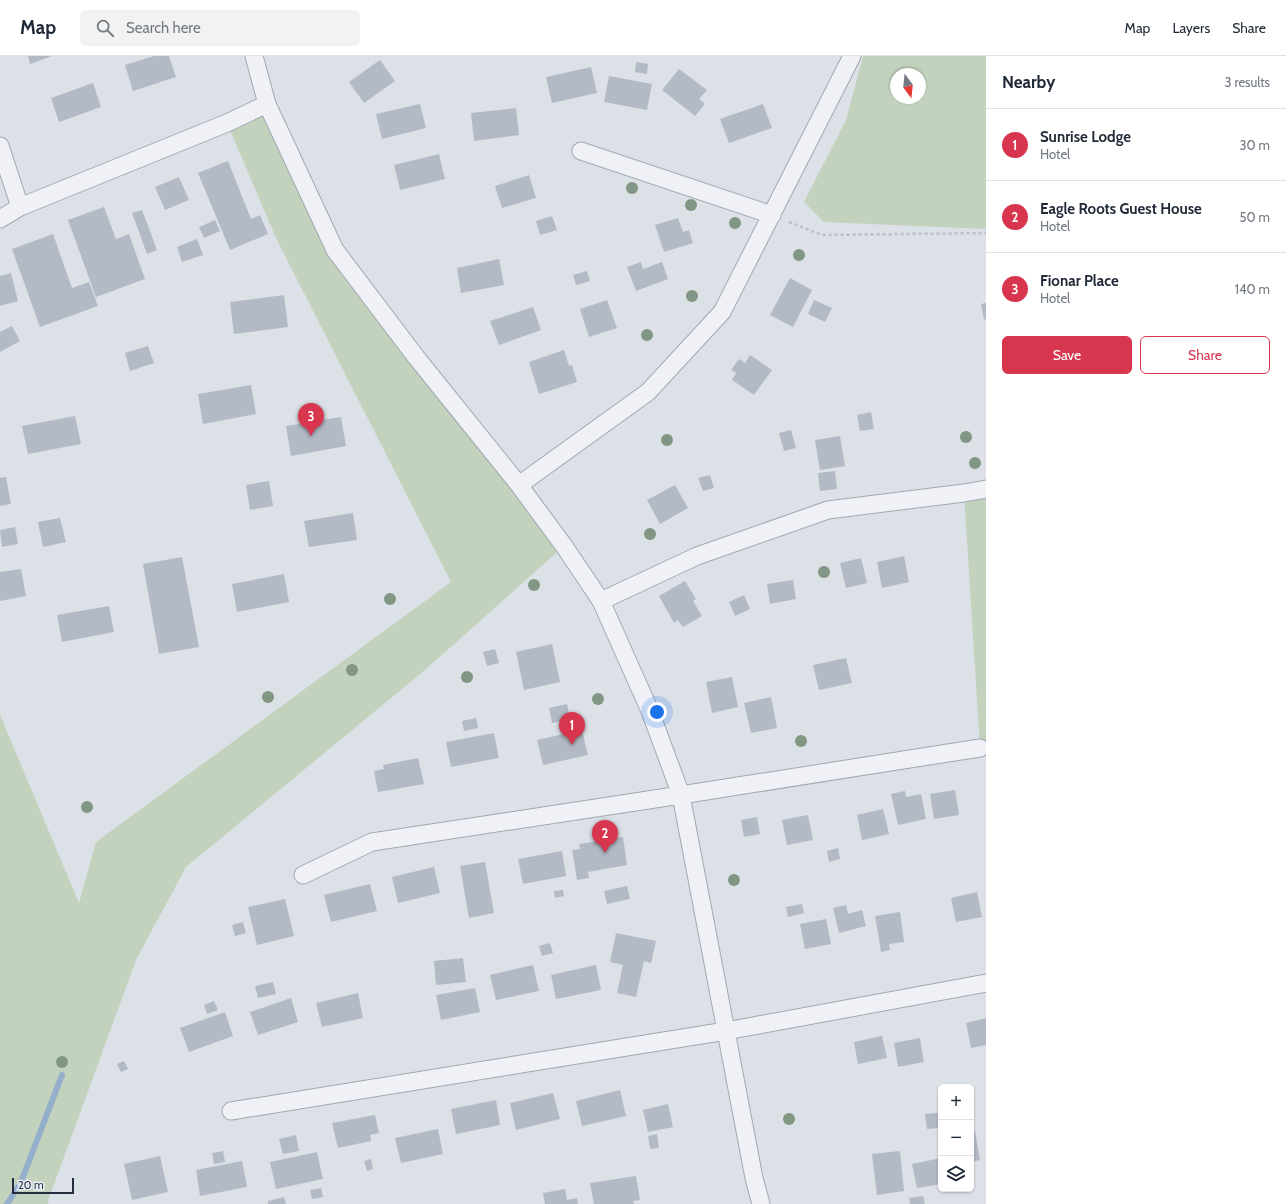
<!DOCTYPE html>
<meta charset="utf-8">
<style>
:root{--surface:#fff;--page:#f2f2f3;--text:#1f2937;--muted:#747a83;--line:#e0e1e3;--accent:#d8364f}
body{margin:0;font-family:Cabin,sans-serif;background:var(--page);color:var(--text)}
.controls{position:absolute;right:12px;bottom:12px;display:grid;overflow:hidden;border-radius:6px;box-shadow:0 1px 3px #0004}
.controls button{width:36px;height:36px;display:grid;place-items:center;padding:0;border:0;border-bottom:1px solid var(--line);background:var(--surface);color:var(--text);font:20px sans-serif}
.compass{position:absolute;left:890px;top:12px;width:36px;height:36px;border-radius:50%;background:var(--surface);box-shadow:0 1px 3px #0004;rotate:165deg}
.scale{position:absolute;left:12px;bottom:10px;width:62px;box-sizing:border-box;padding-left:4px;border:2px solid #252e3f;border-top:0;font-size:11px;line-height:14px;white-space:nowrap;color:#252e3f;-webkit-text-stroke:3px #ebeff5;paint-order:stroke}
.you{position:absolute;left:657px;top:656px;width:14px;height:14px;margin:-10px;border:3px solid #fff;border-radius:50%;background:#1a73e8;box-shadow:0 0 0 6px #1a73e833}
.badge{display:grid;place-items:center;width:26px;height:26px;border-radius:50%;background:var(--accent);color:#fff;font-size:13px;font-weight:700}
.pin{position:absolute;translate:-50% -33px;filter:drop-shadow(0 1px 2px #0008)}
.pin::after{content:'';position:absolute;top:21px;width:14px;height:12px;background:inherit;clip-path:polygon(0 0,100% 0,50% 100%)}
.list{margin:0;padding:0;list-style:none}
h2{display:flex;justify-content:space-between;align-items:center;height:52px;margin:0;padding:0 16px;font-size:17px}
h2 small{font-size:13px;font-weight:400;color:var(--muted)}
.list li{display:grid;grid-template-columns:26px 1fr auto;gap:12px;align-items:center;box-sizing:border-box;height:72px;padding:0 16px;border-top:1px solid var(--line)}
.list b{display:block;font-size:15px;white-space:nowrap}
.list p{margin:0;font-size:13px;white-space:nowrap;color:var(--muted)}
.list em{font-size:13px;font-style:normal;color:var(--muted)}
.actions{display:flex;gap:8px;padding:12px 16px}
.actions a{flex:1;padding:9px 0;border:1px solid var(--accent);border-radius:6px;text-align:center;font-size:14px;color:var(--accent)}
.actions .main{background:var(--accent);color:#fff}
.icon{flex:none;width:22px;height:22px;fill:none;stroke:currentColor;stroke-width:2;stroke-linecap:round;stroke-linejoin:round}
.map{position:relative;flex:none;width:986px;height:1148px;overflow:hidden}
header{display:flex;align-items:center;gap:24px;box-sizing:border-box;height:56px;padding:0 20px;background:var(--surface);border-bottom:1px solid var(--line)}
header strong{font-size:19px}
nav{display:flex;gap:22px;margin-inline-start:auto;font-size:14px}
.search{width:280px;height:36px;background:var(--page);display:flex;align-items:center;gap:10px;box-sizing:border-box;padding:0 14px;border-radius:6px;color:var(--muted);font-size:15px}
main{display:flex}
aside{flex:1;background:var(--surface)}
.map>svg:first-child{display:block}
</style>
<header>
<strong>Map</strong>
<div class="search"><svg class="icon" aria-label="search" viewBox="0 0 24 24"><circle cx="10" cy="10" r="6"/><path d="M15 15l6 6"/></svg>Search here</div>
<nav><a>Map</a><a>Layers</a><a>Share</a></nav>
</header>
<main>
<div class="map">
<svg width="986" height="1148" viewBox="0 0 986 1148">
<rect width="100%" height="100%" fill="#dce1e7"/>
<path fill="#c2d2bc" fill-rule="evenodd" d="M863 0H986V173L824 166 804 146 846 64ZM896 18H920V42H896Z
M267 48 335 194 564 490 425 614 186 811 136 904 49 1142 48 1148H0V659L79 847 96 786 451 526 276 182 227 67Z
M986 433V690L980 692 964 437Z"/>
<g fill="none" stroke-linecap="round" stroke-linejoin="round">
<path stroke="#94afcb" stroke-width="6" d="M7 1148 21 1126 62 1019"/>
</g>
<path fill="#b3bac5" d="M28 0H52L30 8Z
M154 0H169L176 21 133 35 125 9Z
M380 4 395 25 364 47 349 26Z
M636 6 648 8 647 18 635 16Z
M591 11 597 37 552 47 546 21Z
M679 13 707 34 699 43 705 48 695 60 662 34Z
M609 20 652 28 647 54 604 46Z
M93 27 101 51 59 66 51 42Z
M420 48 426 72 382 83 376 58Z
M763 48 772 72 729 87 720 63Z
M516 52 519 79 474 85 471 57Z
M439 98 445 123 400 134 394 109Z
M228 105 251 163 260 159 268 178 230 194 198 117Z
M529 119 536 142 502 152 495 130Z
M179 121 189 144 165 154 155 131Z
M104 151 116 183 129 178 145 223 96 241 68 164Z
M142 154 157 194 147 198 132 157Z
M552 160 557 174 540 179 536 165Z
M678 162 683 176 689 174 693 187 664 196 655 169Z
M215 164 220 175 204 182 199 171Z
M53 178 72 232 89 226 98 250 40 271 12 193Z
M197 183 203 199 182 206 177 191Z
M499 203 504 229 461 237 457 212Z
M641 206 643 213 662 206 668 223 636 235 627 211Z
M587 215 590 225 576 229 573 219Z
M11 217 18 245 0 250V220Z
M790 222 812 234 793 271 770 259Z
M284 239 288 271 234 278 230 246Z
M607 244 617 272 589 281 580 253Z
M814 244 832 252 825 266 808 258Z
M986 247V263L984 264 981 248Z
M533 251 541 274 499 289 490 265Z
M12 270 20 285 0 296V276Z
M148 290 154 307 130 315 125 297Z
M564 294 569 310 572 309 577 326 539 338 529 306Z
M750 299 772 314 754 339 732 324 736 317 731 314 739 303 745 307Z
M251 329 256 358 203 368 198 338Z
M871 356 874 373 860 375 857 359Z
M75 360 81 388 28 398 22 370Z
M341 361 346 390 291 400 286 370Z
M791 374 796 392 784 395 779 377Z
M840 380 845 410 820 414 815 384Z
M835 415 837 433 820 435 818 417Z
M710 419 714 432 703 435 698 422Z
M6 421 11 448 0 450V422Z
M269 425 273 450 250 454 246 429Z
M675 429 688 452 660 468 647 444Z
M353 457 357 484 309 491 304 465Z
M60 462 66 486 43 491 38 466Z
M15 471 18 488 2 491 0 474Z
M904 500 909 526 882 532 877 506Z
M182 501 199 591 159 598 143 508Z
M861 502 867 527 846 532 840 507Z
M21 513 26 540 0 545V516Z
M284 518 289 546 237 556 232 528Z
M793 524 796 543 770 548 767 528Z
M685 525 696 543 693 545 702 560 683 571 678 564 674 567 659 540Z
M744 539 750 553 735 560 729 546Z
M109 550 114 576 62 586 57 559Z
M552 588 560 626 524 634 516 596Z
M495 593 499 607 487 610 483 596Z
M846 602 852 627 819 634 813 609Z
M732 621 738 651 712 657 706 626Z
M771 641 777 672 751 677 744 647Z
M567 648 570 663 552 667 549 652Z
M476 662 478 672 464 675 462 665Z
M582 674 588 699 543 709 537 684Z
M494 677 499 702 451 711 446 686Z
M418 702 424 728 378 736 374 715 384 713 383 709Z
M955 734 959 759 934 763 930 738Z
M905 735 906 741 921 738 926 763 898 769 891 738Z
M883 753 889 778 862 784 857 759Z
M808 759 813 784 787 789 782 764Z
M757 761 760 778 744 781 741 764Z
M623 781 627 809 588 816 589 822 577 824 572 794 580 793 579 788Z
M838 792 840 803 829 806 827 795Z
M562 795 566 820 523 828 518 803Z
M485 806 494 857 469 862 460 810Z
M434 811 440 837 398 847 392 821Z
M370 828 377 855 331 866 324 839Z
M627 830 630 843 607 848 604 835Z
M563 834 564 840 555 842 554 835Z
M977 836 982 861 956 866 951 842Z
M285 843 294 880 257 889 248 851Z
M802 848 804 857 788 861 786 851Z
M846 849 848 858 862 854 866 870 839 877 833 852Z
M900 856 904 886 889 888 890 894 881 896 875 860Z
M826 863 831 888 805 893 800 868Z
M243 866 246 877 235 880 232 869Z
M616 877 656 885 651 907 644 905 636 941 617 937 623 909 610 906Z
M550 887 553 897 542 900 539 890Z
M463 902 466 926 436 929 434 905Z
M533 909 539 935 496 944 490 919Z
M596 909 601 934 556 943 551 919Z
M273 926 276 938 258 942 255 930Z
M475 932 480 956 441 964 436 939Z
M358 937 363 962 322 971 316 947Z
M291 942 298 966 258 979 250 956Z
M214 945 218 954 207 958 204 949Z
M225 956 233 980 189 996 180 972Z
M986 962V989L971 992 966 967Z
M882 980 887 1002 858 1008 854 986Z
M920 982 924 1006 898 1011 894 987Z
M124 1005 128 1013 121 1016 117 1008Z
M620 1034 626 1060 582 1070 576 1045Z
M553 1037 560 1063 516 1074 510 1047Z
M496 1044 500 1069 456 1078 451 1053Z
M668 1048 673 1071 648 1076 643 1054Z
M938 1057 939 1072 927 1073 925 1058Z
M375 1059 379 1077 370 1079 371 1085 338 1092 332 1067Z
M438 1073 443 1098 401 1107 395 1082Z
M975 1075 980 1104 971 1106V1076Z
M657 1078 659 1092 650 1093 648 1080Z
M296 1079 299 1095 283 1098 279 1083Z
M223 1095 225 1106 214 1108 212 1097Z
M900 1095 904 1135 877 1139 872 1098Z
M317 1096 323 1123 276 1133 270 1106Z
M160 1100 168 1136 132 1144 124 1108Z
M941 1102V1128L917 1132 912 1108Z
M371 1103 373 1113 367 1115 364 1105Z
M242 1105 247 1131 200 1140 196 1114Z
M636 1120 640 1144 633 1145 634 1148H594L590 1127Z
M321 1132 323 1141 312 1143 310 1134Z
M565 1133 567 1144 577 1142 578 1148H545L543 1137Z
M923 1140 925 1148H910L909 1142Z
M284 1141 286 1148H268V1145Z"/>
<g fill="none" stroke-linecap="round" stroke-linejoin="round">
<defs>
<path id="street" d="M254 0 267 48 335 194 416 301 519 429 564 490 601 545 650 655 681 739 754 1122 761 1148
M0 90 20 151
M581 95 772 159
M0 163 20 151 227 67 267 48
M519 429 648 336 722 256 852 0
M601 545 697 500 828 454 964 437 986 433
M303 819 372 786 681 739 980 692
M231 1055 726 975 986 927"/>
</defs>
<use href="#street" stroke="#a1a8b1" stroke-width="19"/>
<path stroke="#babec6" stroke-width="2.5" stroke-dasharray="3 3" stroke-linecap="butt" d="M789 166 822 179 986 177"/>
<use href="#street" stroke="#eff1f6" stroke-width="17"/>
</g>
<g fill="#829783">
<circle cx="632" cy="132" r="6"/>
<circle cx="691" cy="149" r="6"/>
<circle cx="735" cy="167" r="6"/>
<circle cx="799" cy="199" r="6"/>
<circle cx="692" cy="240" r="6"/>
<circle cx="647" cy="279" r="6"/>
<circle cx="966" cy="381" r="6"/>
<circle cx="667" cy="384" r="6"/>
<circle cx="975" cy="407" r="6"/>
<circle cx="650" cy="478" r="6"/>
<circle cx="824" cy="516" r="6"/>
<circle cx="534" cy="529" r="6"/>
<circle cx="390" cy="543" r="6"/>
<circle cx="352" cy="614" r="6"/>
<circle cx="467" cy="621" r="6"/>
<circle cx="268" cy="641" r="6"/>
<circle cx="598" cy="643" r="6"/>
<circle cx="801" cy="685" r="6"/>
<circle cx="87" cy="751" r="6"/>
<circle cx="734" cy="824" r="6"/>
<circle cx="62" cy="1006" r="6"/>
<circle cx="789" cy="1063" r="6"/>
</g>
</svg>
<div class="controls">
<button>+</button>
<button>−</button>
<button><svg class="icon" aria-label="layers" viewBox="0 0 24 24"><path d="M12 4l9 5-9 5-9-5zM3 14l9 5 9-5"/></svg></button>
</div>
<svg class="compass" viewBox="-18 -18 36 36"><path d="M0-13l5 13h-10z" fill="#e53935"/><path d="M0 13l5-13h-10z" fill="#747a83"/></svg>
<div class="scale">20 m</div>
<div class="you"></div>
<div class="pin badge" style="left:572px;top:689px">1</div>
<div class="pin badge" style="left:605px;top:797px">2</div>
<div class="pin badge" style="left:311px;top:380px">3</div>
</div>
<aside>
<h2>Nearby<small>3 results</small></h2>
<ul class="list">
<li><span class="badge">1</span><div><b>Sunrise Lodge</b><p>Hotel</p></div><em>30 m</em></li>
<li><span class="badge">2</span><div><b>Eagle Roots Guest House</b><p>Hotel</p></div><em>50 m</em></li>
<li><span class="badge">3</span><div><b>Fionar Place</b><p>Hotel</p></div><em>140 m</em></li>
</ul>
<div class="actions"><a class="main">Save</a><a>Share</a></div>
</aside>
</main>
